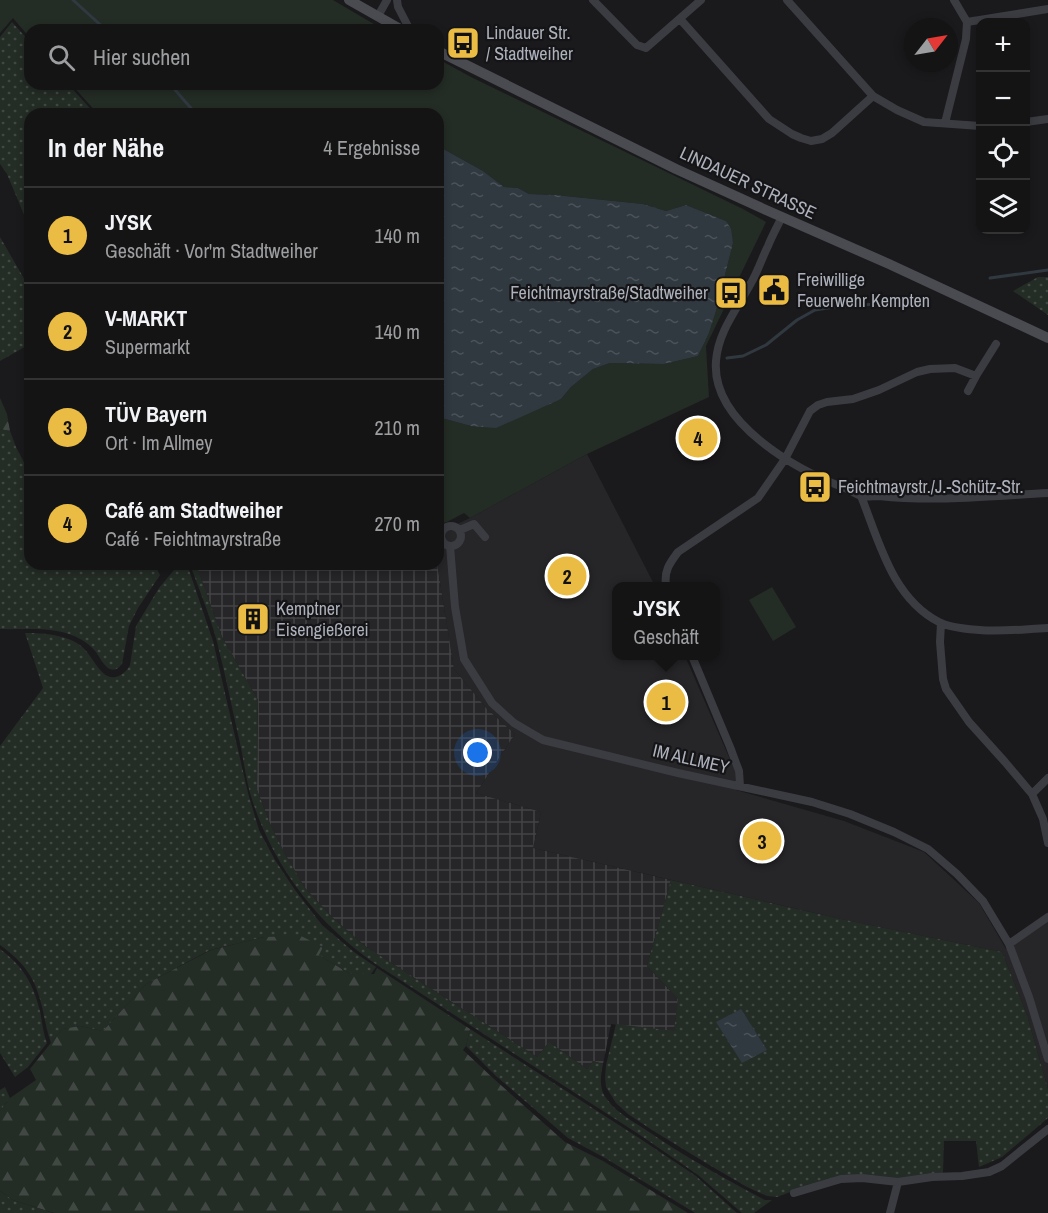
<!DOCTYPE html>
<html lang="de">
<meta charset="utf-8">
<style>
:root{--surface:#141415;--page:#1d1d1e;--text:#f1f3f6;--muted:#9d9ea0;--line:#333334;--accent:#ebbc44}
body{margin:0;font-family:"Archivo Narrow",sans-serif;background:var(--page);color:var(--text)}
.controls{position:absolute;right:18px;top:18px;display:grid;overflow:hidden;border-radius:12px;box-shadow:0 3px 9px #0003}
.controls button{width:54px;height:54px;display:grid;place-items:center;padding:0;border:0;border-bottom:2px solid var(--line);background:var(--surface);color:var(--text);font:30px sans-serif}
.compass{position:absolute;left:904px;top:18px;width:54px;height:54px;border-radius:50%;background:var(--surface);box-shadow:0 3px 9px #0003;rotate:59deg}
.you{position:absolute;left:478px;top:753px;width:21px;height:21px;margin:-15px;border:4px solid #fff;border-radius:50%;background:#1a73e8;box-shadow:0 0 0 9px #1a73e833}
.badge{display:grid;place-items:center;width:39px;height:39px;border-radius:50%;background:var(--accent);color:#111;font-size:20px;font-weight:700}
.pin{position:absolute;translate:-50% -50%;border:3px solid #fff;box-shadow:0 2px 6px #0006}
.popup{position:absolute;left:612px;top:582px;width:108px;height:78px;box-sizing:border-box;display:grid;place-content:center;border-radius:12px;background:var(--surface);filter:drop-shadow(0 2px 4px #0005);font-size:20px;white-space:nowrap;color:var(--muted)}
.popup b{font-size:22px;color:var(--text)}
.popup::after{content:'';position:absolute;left:50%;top:100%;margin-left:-12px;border:12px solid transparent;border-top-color:var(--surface)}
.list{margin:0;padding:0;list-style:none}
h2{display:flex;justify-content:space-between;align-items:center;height:78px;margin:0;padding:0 24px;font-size:26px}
h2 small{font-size:20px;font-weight:400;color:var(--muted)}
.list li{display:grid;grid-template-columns:39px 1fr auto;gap:18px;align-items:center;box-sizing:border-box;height:96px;padding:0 24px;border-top:2px solid var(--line)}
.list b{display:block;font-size:22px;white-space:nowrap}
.list p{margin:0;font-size:20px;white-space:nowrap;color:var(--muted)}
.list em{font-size:20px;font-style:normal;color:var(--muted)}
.icon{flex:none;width:33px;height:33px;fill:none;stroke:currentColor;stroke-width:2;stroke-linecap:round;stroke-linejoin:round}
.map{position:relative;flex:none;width:1048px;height:1213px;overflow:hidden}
.search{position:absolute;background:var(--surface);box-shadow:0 3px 9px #0003;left:24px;top:24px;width:420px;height:66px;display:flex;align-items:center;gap:15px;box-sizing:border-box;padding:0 21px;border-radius:18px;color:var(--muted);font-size:22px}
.panel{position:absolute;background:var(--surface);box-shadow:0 3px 9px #0003;left:24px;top:108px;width:420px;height:462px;border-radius:18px}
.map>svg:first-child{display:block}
</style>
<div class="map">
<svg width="1048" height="1213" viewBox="0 0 1048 1213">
<defs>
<pattern id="industrial-grid" width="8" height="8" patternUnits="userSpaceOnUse" patternTransform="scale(1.5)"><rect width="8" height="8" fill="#262629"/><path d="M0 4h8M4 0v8" fill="none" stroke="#434346"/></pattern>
<pattern id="grass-dots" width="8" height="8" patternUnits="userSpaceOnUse" patternTransform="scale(1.5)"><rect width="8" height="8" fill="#242c26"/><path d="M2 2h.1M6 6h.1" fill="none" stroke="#414844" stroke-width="1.8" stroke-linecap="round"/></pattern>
<pattern id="forest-firs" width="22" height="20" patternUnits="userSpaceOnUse" patternTransform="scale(1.5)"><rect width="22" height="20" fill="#242c26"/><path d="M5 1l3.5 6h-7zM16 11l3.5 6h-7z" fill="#414844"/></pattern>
<pattern id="water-ripples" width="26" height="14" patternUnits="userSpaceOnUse" patternTransform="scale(1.5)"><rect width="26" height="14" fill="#303840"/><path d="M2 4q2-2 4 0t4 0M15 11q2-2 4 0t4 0" fill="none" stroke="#4b525a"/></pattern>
</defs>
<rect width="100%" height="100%" fill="#1a1a1c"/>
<path fill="#262629" d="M587 454 655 586H616V656H685L735 771 736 790 844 821 924 852 979 903 1006 949 1048 913V1089L1027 1015 1002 952 841 919 533 848 541 812 476 793 515 734 486 708 454 669 437 564H438V533L470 518Z"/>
<path fill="url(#industrial-grid)" d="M196 564H437L454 669 486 708 515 734 476 793 541 812 533 848 671 880 647 966 678 999 674 1032 611 1024 603 1064 593 1061 587 1069 549 1042 537 1057 365 946 333 918 305 888 285 854 271 826 257 790 258 700 222 637Z"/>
<path fill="url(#grass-dots)" d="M12 22 30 42V84H68L95 114H30V229L7 174 0 164V37Z
M0 237 30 289V344L0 361Z
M1038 277H1048V315L1013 291Z
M0 429 10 431 16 447 30 474V564H150L157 569 160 575 138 608 129 626 122 664C110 679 102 661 96 652 92 647 87 643 82 640 57 625 28 630 0 629Z
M179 564H187L213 641 248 793 259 830 275 860 295 890 322 925 354 952 376 967 371 974H350L319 955 322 947 264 937 210 950 146 984 103 1031 80 1026 62 1029 51 1043C47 1032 45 1021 43 1011 36 979 26 964 0 945V746L43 688 25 633C41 633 60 634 75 642 89 649 93 664 103 673 113 682 125 675 130 665L136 626 159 588Z
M190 564H196L222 637 258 700 257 790 271 826 285 854 305 888 333 918 365 946 537 1057 549 1042 587 1069 593 1061 603 1064C601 1074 599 1085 604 1095 613 1110 629 1119 643 1128 682 1155 723 1178 765 1200H772L754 1213H742L698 1175 640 1135 377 965C316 923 271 864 250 793 246 778 244 763 241 748 233 713 226 677 217 642 210 615 199 590 190 564Z
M671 880 841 919 1002 952 1027 1015 1048 1089V1118L1002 1157 979 1167 976 1141H944L943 1173 899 1179 862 1177 793 1191 777 1197 767 1196 747 1187 706 1163 652 1130 628 1114 616 1103 606 1087 605 1078 606 1065 616 1024 674 1031 678 999 647 966Z
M0 949C23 966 33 983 40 1011 42 1021 43 1033 47 1043L28 1067 15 1077 0 1053Z
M470 1029 639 1138 696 1176 737 1213H695L605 1158 568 1138 496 1076 466 1046Z
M5 1087 10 1098 0 1111V1090Z
M0 1191 13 1200 53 1213H0Z"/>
<path fill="url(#forest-firs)" d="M0 398 7 414 10 431 0 429Z
M301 936 323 947 319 955 350 974H374L377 968 470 1029 466 1046 463 1050 494 1079 565 1142 603 1161 688 1213H54L13 1200 0 1191V1111L10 1098 36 1080 30 1069 62 1029 80 1026 103 1031 146 984 211 950 264 937Z"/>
<path fill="#242c26" d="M0 0H333L384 30H30V38L13 18 0 33Z
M438 59 471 77 743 209 766 222 706 346 709 397 587 454 470 518 464 513 447 522 438 524V417L471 426 561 399 571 387 593 369 610 363 664 364 698 356 709 333 716 311 733 243 726 221 686 205 666 211 643 204 555 195 529 194 518 188 504 187 483 171 438 146V114H98L71 84H438Z
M772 587 796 627 773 641 749 600Z"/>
<path fill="url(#water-ripples)" d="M438 146 483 171 504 187 518 188 529 194 555 195 643 204 666 211 686 205 726 221 731 229 733 243 716 311 709 333 698 356 664 364 610 363 593 369 571 387 561 399 496 428 471 426 438 417Z
M741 1009 767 1050 742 1063 716 1022Z"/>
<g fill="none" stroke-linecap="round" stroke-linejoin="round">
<path stroke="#303840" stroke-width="3" d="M73 0 106 30
M170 84 196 114
M990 278 1048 270
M727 358 743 356 766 345 797 320 815 310 834 307 905 302"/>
<path stroke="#3b3c41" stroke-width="8" d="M397 0 398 7 410 30
M593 0 637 45 646 48 701 0
M787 0 873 96 897 110 924 122 980 126
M378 16 387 0
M680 19 769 119 792 134 801 138 811 141 822 139 832 133 873 96
M967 22 1048 9
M1026 122 1048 119
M945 123 966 39 967 22 954 0
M782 217C777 227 772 236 768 246 762 258 758 271 751 283 737 309 718 332 716 361 711 423 797 470 845 488 850 490 857 495 861 496 865 497 874 496 879 496 935 502 992 496 1048 493
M976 376 996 344
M861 496C879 541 892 598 939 622 950 628 967 629 979 630 1002 632 1025 629 1048 628
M441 536a10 10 0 1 1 20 0a10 10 0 1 1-20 0Z
M460 530 474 524 485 537
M450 546 455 607 464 659 492 703 514 723 543 740 678 773 812 802 850 814 894 832 928 849 957 874 983 901 1009 944 1029 997 1048 1059
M160 564 164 566 171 564
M666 586C664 571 669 564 678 552L758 498 785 459 810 411 818 405 827 402 853 399 879 390 917 372 930 369 955 368 976 376 968 391
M941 623 940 642 943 679 946 689 969 722 1005 762 1032 794 1043 819 1048 843
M692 656 730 747 739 771 740 786
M1032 794 1048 778
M1009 944 1048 917
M794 1193 841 1179 862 1178 898 1182
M890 1213 898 1182 932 1177 962 1176 989 1172 1002 1166 1048 1129"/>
<path stroke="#494b51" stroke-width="10" d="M349 0 402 30
M438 51 676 169 766 210 889 264 1048 338"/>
</g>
<defs>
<symbol id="bus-square" viewBox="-11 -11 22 22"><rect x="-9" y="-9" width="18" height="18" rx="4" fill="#ebbc44" stroke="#151517"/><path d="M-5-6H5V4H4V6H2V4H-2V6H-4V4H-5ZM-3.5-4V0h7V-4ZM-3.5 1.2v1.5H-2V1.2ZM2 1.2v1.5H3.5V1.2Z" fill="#111"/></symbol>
<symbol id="civic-square" viewBox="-11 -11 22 22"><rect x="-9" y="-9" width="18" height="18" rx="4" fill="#ebbc44" stroke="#151517"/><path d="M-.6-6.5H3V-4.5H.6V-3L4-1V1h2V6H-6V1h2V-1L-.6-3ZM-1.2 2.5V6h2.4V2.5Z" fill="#111"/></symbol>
<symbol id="building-square" viewBox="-11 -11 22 22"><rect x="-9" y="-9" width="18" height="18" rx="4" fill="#ebbc44" stroke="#151517"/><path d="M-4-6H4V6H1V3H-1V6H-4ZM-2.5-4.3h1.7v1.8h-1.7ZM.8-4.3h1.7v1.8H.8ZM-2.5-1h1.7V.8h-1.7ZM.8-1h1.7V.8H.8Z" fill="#111"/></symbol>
</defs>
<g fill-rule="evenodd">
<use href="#bus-square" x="444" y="24" width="38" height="38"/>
<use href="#civic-square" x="755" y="271" width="38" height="38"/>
<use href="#bus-square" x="712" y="274" width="38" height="38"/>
<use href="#bus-square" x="796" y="468" width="38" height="38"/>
<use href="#building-square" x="234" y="600" width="38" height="38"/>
</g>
<g text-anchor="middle" stroke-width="4.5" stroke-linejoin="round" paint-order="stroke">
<g font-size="18" fill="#adb1bb" stroke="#151517" text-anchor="start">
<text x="486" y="39">Lindauer Str.<tspan x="486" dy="21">/ Stadtweiher</tspan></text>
<text x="797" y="286">Freiwillige<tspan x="797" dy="21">Feuerwehr Kempten</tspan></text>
<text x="708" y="299" text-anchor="end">Feichtmayrstraße/Stadtweiher</text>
<text x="838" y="493">Feichtmayrstr./J.-Schütz-Str.</text>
<text x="276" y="615">Kemptner<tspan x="276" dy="21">Eisengießerei</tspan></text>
</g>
<g font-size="18" fill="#adb1bb" stroke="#151517">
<text transform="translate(748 183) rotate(25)" y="6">LINDAUER STRASSE</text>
<text transform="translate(691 759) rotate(13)" y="6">IM ALLMEY</text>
</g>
</g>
</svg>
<div class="controls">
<button>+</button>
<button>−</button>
<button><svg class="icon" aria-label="locate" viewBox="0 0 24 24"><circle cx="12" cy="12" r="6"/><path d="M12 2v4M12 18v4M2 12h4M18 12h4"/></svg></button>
<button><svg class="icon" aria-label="layers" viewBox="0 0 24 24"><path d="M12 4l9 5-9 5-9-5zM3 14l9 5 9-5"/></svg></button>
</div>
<svg class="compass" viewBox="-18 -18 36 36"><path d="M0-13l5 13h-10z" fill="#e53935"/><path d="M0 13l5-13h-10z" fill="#9d9ea0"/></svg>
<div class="you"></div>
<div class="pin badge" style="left:666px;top:702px">1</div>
<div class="popup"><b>JYSK</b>Geschäft</div>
<div class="pin badge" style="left:567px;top:576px">2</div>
<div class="pin badge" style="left:762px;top:841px">3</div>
<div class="pin badge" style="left:698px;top:438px">4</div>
<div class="search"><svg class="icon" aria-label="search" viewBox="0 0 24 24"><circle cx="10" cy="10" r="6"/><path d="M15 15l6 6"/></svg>Hier suchen</div>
<section class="panel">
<h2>In der Nähe<small>4 Ergebnisse</small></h2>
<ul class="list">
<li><span class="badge">1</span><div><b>JYSK</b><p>Geschäft · Vor'm Stadtweiher</p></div><em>140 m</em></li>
<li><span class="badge">2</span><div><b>V-MARKT</b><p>Supermarkt</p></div><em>140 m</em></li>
<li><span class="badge">3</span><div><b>TÜV Bayern</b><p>Ort · Im Allmey</p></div><em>210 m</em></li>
<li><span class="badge">4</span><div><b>Café am Stadtweiher</b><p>Café · Feichtmayrstraße</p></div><em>270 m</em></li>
</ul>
</section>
</div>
